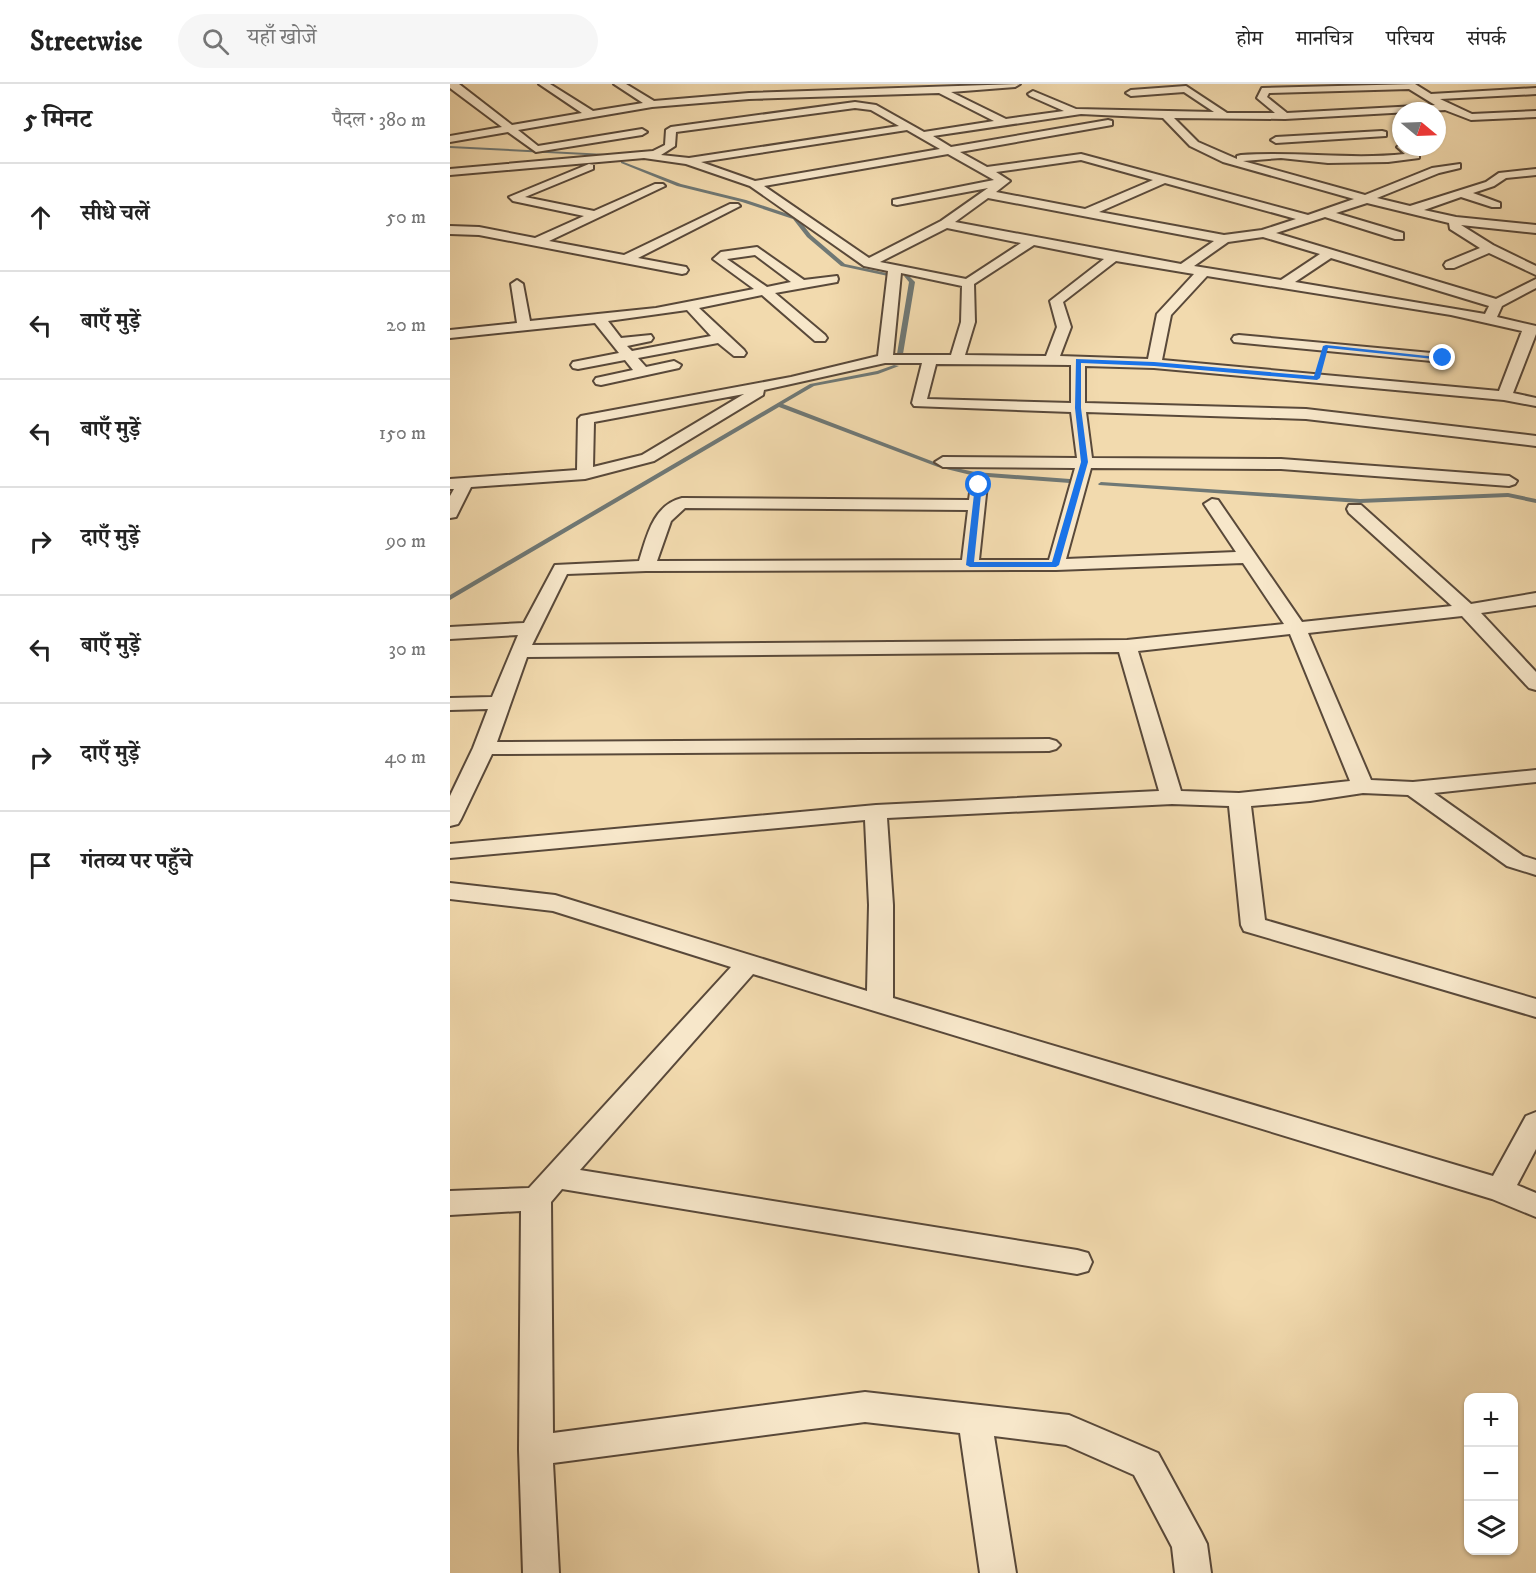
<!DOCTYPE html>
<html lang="hi">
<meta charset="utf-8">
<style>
:root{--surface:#fff;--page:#f6f6f6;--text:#222;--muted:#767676;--line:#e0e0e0}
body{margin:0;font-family:"IM FELL DW Pica","Noto Serif Devanagari",serif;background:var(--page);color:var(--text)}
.controls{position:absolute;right:18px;bottom:18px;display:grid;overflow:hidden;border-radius:12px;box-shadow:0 2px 4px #0004}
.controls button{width:54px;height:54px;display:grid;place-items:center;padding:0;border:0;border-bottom:2px solid var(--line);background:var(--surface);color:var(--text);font:30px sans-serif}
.compass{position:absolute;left:942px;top:18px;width:54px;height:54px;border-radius:50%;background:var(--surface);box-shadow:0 2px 4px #0004;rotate:109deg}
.stop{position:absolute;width:18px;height:18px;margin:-14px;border:4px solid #1a73e8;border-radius:50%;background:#fff}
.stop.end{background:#1a73e8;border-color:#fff;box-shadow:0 2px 6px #0008}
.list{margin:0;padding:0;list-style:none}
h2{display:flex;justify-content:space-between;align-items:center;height:78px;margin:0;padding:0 24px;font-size:26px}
h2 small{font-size:20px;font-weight:400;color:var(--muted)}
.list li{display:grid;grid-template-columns:39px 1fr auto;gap:18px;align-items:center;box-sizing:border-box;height:108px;padding:0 24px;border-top:2px solid var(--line)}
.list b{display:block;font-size:22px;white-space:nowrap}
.list em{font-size:20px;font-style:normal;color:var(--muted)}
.icon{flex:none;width:33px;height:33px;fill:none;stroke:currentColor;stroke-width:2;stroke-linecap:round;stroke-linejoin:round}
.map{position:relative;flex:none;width:1086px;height:1489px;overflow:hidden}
header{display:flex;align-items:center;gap:36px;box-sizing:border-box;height:84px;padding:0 30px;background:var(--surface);border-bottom:2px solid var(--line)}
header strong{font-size:28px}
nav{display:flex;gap:33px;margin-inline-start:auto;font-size:21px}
.search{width:420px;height:54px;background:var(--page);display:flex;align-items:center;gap:15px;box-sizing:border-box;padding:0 21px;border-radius:33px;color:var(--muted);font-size:22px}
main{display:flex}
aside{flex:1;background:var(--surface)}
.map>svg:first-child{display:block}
</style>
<header>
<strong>Streetwise</strong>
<div class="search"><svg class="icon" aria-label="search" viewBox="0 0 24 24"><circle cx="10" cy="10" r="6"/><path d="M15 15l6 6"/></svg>यहाँ खोजें</div>
<nav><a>होम</a><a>मानचित्र</a><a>परिचय</a><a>संपर्क</a></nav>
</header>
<main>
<aside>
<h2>5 मिनट<small>पैदल · 380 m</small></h2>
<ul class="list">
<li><svg class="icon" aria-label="ahead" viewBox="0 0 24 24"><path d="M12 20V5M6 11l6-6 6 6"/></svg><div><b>सीधे चलें</b></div><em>50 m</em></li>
<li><svg class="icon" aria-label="left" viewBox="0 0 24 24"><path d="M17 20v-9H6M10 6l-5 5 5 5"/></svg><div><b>बाएँ मुड़ें</b></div><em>20 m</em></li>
<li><svg class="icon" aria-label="left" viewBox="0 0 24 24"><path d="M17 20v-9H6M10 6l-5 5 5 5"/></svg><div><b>बाएँ मुड़ें</b></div><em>150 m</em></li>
<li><svg class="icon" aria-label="right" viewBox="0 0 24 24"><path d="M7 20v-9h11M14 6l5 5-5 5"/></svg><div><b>दाएँ मुड़ें</b></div><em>90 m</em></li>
<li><svg class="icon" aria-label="left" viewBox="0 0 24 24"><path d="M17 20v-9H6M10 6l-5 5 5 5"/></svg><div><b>बाएँ मुड़ें</b></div><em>30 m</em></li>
<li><svg class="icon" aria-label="right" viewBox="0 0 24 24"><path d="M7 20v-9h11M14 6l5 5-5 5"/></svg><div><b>दाएँ मुड़ें</b></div><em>40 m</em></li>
<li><svg class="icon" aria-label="arrive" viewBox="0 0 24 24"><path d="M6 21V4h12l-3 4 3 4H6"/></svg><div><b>गंतव्य पर पहुँचे</b></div></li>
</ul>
</aside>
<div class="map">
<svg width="1086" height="1489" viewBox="0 0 1086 1489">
<rect width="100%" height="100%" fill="#f2daae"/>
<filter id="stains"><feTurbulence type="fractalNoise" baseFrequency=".00333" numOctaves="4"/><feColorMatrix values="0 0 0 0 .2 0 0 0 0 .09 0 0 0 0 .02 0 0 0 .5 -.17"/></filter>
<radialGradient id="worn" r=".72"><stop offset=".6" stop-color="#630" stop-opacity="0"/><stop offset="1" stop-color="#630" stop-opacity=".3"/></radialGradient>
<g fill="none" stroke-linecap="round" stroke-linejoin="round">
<path fill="#6f7875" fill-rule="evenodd" d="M0 62 156 70 158 71 156 72 0 64Z
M171 77 231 100 296 116 347 133 361 151 395 180 441 190 438 192 391 182 357 153 343 135 292 118 227 102 171 79Z
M457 190 465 198 453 270 450 272 447 270 459 198 454 192Z
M444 281 449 282 428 290 364 302 333 320 492 381 525 388 620 395 623 397 620 399 525 392 488 383 329 323 0 516V511L360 300 427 287Z
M651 398 910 415 1058 409 1086 415V419L1058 413 910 419 649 401 648 400Z"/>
<g stroke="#59493a" stroke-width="4">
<path id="minor" d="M0 0H9L62 41 132 29 89 0H100L143 27 193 19 164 0H176L204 17 299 9 570 0 565 3 501 8 556 35 614 27 580 12 578 10 583 7 626 25 764 28 734 8 681 12 676 9 681 6 736 2 777 29H825L807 14 812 4 965 0 981 10 1086 4V10L990 15 1022 30 1086 27V33L1021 36 995 26 835 35 724 34 748 58 787 75V72L791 71C846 67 900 76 955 70L947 63 951 60V63H959L969 70V74L938 78 878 79 831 74 793 77 915 111 982 84 1010 80V84L989 89 927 114 960 122 1036 98 1049 89 1086 85V91L1056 94 1044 102 1023 109 1050 119V123H1042L1011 113 974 126 1006 133 1086 141V149L1011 141 1043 161 1086 182V191L1039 169 1004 184H996L994 181 996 178 1030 164 1000 145 999 139 917 119 886 129 953 149V155H945L875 133 826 149 1046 215 1086 195V204L1052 222 1047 233 1086 242V250L1063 309 1086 314V322L1054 316 704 284 635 282V319L856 325 1086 352V362L856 335 636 328 642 374 831 375 1059 392 1067 397 1065 400 1059 402 831 385 641 384 616 475 786 468 754 420 762 415 768 416 852 538 1002 522 899 429 897 425 899 421H911L1021 520 1086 509V521L1031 529 1086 588V606L1079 604 1012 532 858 549 921 696 963 698 1086 686V698L984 709 1073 772 1086 776V791L1057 782 958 711 913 709 860 717 801 722 815 836 1086 915V933L794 847 791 841 779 722 722 720 437 734 443 821V914L1043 1092 1076 1032 1086 1028V1065L1067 1101 1086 1109V1133L1042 1115 303 890 130 1086 627 1166 638 1169 642 1178 638 1187 627 1190 112 1105 101 1118 103 1349 415 1308 619 1331 708 1369 751 1448 757 1460 761 1489H725L722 1463 684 1391 616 1361 544 1352 566 1489H530L510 1349 415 1338 103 1379 109 1489H73L69 1366 71 1127 0 1131V1107L79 1104 281 883 103 827 0 815V799L105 811 417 907 419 821 415 736 0 774V760L426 721 709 707 669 568 77 573 47 658 599 655 606 657 610 661 606 665 599 667 42 670 11 735 8 740 0 742V712L23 664 38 625 0 626V614L42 613 68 551 0 555V543L74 539 105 481 189 477C197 452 203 421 232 414L519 416 521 401 529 396 537 401 529 476H599L625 384 493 383 485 378 493 373 627 374 621 328 464 322 462 319 472 279H435L314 306 313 311 204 377 135 395 21 403 6 433 0 434V412L4 405H0V395L127 386 128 335 131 332 341 293 428 272 438 187 414 182 300 102 236 80 194 74 0 91V85L203 67 215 61 216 46 221 43 405 18 426 21 474 48 544 37 489 9 299 15 202 23 68 46 88 62 192 45 197 48 192 51 86 68 58 48 0 58V52L52 43 0 4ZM959 5 985 21 837 29 817 13 819 9ZM405 24 421 26 449 42 239 74 211 71 225 62 226 48ZM631 30 713 34 740 62 773 78 904 115 858 131 631 70 537 83 510 68 662 41V37L658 36 501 63 483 52ZM457 46 490 65 305 97 251 78ZM498 70 544 96 443 116V120L447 121 538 104 491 137 419 174 314 102ZM631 76 703 96 635 125 546 108 560 97 546 88ZM715 99 846 135 812 146 774 151 649 128ZM538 114 764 157 731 180 505 138ZM497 144 571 159 516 195 430 178ZM813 153 870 170 831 196 744 182 778 158ZM584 161 654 175 600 217 607 243 596 272 515 271 525 238 524 200ZM881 174 1039 222 1035 230 845 198ZM666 177 744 190 707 230 698 275 610 272 621 243 613 218ZM451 189 512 202 511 238 501 271H443ZM757 192 1001 231 1072 247 1049 307 712 276 721 231ZM486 280 621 281V319L477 315ZM294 310 192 371 143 383 144 338ZM235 424 518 426 512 476 207 477 221 437ZM793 479 834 540 677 556 82 561 117 490 196 487 606 486ZM840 550 900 697 789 709 731 707 688 567Z
M932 47 936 48V52L826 59 821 56 826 53Z
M139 80 143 81V85L75 113 144 127 205 100H213L215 102 99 157 174 171 280 120H288L290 122 188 174 236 183 238 186 236 189 232 190 29 151 0 150V142L29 143 85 154 134 132 63 117 59 113Z
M307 163 354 196 387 192 388 195 387 198 325 209 375 251 377 254 375 257H365L312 211 249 224 294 266 296 269 294 272H284L268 259 188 274 196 283 224 277 231 281 229 284 151 301 146 300 144 297 146 294 183 286 175 276 128 285 123 284 121 281 123 278 169 269 145 239 0 254V246L67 239 61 200 67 196 73 200 80 237 206 224 304 205 263 175 271 168ZM305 171 341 198 317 203 277 175ZM237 226 261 252 182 267 177 262 201 257 203 254 201 251 171 254 158 237Z
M789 251 992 270 999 274 992 278 784 258 782 255 784 252Z"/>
</g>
<use href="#minor" fill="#f7e7ca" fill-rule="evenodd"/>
</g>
<path fill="#1a73e8" d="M876 261 996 274 993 276 878 264 870 294 867 296 704 282 631 279V324L638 378 609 481 606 483H520L516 481 525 401 529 399 532 401 524 478H602L631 378 625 324 626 275 704 278 864 292 873 262Z"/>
<rect width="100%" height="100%" filter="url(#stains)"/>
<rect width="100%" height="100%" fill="url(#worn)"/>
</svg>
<div class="controls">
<button>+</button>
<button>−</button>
<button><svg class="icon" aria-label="layers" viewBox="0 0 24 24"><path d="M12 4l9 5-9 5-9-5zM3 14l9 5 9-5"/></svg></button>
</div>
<svg class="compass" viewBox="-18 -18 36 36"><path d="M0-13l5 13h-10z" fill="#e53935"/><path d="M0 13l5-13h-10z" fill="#767676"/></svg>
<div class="stop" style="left:529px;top:401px"></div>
<div class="stop end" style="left:993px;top:274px"></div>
</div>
</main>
